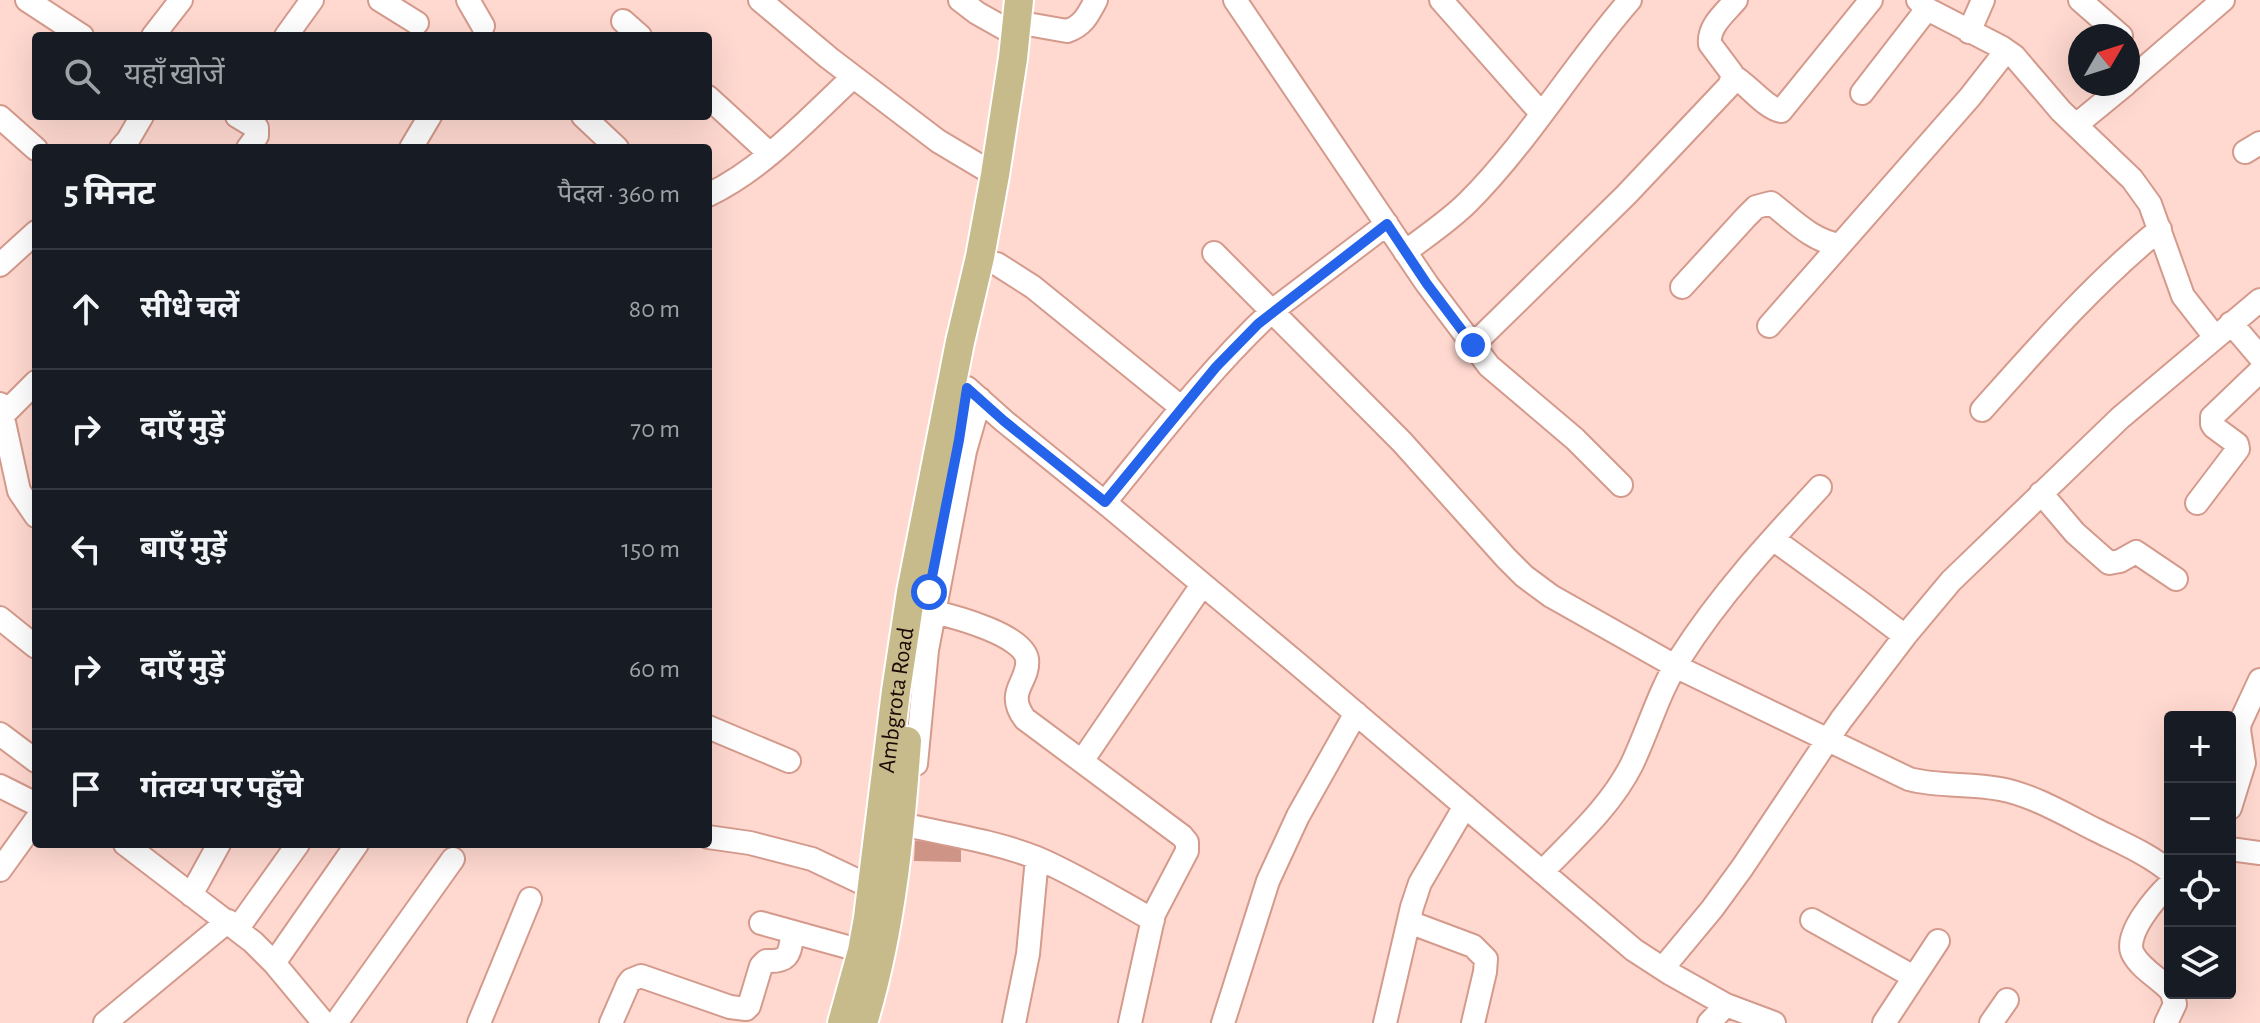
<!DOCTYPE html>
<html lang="hi">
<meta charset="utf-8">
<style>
:root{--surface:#171b24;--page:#242831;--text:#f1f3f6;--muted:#9ea1a6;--line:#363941}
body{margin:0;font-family:"Alegreya Sans","Noto Sans Devanagari",sans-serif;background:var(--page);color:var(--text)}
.controls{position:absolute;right:24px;bottom:24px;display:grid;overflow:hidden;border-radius:8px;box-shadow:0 8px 32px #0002}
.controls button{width:72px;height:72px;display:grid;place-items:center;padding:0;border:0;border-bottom:2px solid var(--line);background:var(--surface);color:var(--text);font:40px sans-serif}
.compass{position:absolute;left:2068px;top:24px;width:72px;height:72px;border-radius:50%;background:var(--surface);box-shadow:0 8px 32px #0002;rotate:51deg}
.stop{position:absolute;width:24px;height:24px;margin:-18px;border:6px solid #2563eb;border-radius:50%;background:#fff}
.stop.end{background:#2563eb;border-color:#fff;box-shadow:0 2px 8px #0008}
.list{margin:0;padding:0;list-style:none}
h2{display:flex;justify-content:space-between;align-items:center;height:104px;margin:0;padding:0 32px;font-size:34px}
h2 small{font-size:26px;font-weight:400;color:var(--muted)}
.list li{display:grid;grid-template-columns:52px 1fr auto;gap:24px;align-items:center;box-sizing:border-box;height:120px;padding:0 32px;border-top:2px solid var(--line)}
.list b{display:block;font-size:30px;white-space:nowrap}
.list em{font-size:26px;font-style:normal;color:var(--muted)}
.icon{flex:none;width:44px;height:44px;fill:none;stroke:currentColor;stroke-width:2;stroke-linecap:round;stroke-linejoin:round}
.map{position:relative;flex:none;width:2260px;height:1023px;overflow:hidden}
.search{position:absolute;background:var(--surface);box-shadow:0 8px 32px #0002;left:32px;top:32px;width:680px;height:88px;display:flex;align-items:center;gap:20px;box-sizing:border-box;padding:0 28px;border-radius:8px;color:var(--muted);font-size:30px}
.panel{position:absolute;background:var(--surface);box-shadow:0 8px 32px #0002;left:32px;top:144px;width:680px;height:704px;border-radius:8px}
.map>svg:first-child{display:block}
</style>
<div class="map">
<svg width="2260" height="1023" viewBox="0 0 2260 1023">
<rect width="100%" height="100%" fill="#ffd9d0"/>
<path fill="#ce9486" d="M915 841 961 842V862L914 861Z"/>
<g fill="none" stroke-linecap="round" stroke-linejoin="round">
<g stroke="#d49a8c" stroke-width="26">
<path id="minor" d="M27 0 82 36
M380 0 417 23
M468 0 483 26
M760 0 829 58 938 141 995 175
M960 0 977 13 1016 35
M1235 0 1427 284 1473 345 1489 366 1575 439 1621 485
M1441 0 1541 113
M1918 0 1927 9 2001 47 2014 56 2061 111 2132 179 2150 204 2183 296 2215 337
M2080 0 2121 36
M623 21 640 36
M1033 25 1067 31C1083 26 1088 15 1096 0
M1969 32 1983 0
M153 36 181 0
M286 36 312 0
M1733 76C1749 85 1765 108 1781 111L1871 0
M2128 82 2223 0
M1862 93 1927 9
M708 97 770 154
M237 116 257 128V136L248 148
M583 116 617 148
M0 117 36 149
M2076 125 2126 84
M121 148 128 140 142 116
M411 148 430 116
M2245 152 2260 143
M708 195C764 168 808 119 853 77
M1405 252C1426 236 1449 221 1468 202 1528 142 1574 64 1630 0
M1214 253 1402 442 1506 558 1524 576 1551 596 1675 666 1909 779C1939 787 1970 783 2000 789 2033 795 2066 815 2096 830 2120 842 2149 854 2170 872
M997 264 1033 287 1182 408
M0 265 36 232
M1682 287 1746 217 1756 207 1771 203C1793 220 1812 241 1840 245
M2231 323 2260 357
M1769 326 1970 97 2006 51
M1473 345 1626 195 1729 86 1733 76 1731 72 1710 44C1708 26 1725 13 1736 0
M967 388 1004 421 1109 506 1299 665 1634 950 1671 974 1726 1005 1774 1023
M0 404 19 491 36 516
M1982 410C2039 346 2094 283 2160 229
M0 415 2 416 36 382
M2041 493 2075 533 2109 563 2120 561 2136 552 2176 579
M1105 502C1158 437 1210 369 1272 311L1387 224
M2197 503 2238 449 2237 444 2214 427 2212 424V417L2260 371
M1773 539 1864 605 1905 636
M934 612C956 617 1023 635 1027 659 1030 682 1004 691 1025 719L1182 836 1187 842V851L1154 914 1130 1023
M0 618 36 647
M708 727 789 761
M0 734 36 761
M1082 761 1202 585
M916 764 927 650 965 451 980 399
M0 786 36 804
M2230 808 2244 763 2239 730 2240 723 2260 680
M910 826C952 835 997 842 1037 858 1077 875 1115 899 1153 920
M708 837 750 843 812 859 873 888
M125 844 253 942 274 963 324 1023
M2230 849 2260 853
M0 870 36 820
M1542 872C1574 839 1611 806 1632 764 1649 728 1659 691 1680 658 1720 595 1770 541 1820 487
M2170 884C2156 897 2123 935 2133 954 2141 969 2159 978 2170 990
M191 895 219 844
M1812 920 1914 977
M1409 922 1473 946 1486 959 1485 972 1473 1023
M761 923 862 951
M238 928 298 844
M274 963 357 844
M1663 968 1712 909 1742 868 1841 720 1905 636 1951 581 2120 418 2260 300
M105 1023 228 921
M336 1023 453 859
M479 1023 530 899
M611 1023 628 984 631 980 641 976 730 1007 746 1009 749 1006 761 966 766 961C791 962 789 953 793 932
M1014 1023 1028 954 1037 858
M1223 1023 1268 881 1298 816 1356 713
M1385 1023 1412 907 1420 883 1465 806
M1709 1023 1726 1005
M1884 1023 1938 941
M1991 1023 2007 1000
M2166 1023 2175 1004 2172 993"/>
</g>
<g stroke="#fff" stroke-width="32">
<g id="major">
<path id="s1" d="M842 1023 862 951 868 918 896 691 911 592 960 342 980 257 995 175 1013 58 1019 0"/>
<path d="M863 1023C891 931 900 836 907 741"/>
</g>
</g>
<use href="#minor" stroke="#fff" stroke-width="22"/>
<use href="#major" stroke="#c7bb8c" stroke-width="28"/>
</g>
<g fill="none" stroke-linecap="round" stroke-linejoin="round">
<path stroke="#2563eb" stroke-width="10" d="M929 592 959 440 967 388 1004 421 1105 502 1216 367 1258 324 1387 224 1427 284 1473 345"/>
</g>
<g text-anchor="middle" stroke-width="7" stroke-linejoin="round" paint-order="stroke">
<g font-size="24" fill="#1c0805" stroke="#faedea">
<text dy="8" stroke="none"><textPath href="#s1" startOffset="328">Ambgrota Road</textPath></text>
</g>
</g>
</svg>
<div class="controls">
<button>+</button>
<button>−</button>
<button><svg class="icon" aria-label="locate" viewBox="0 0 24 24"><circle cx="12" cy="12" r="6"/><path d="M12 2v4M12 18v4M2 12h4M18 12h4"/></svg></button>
<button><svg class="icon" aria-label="layers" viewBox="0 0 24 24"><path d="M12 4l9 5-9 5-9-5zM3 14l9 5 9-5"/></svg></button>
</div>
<svg class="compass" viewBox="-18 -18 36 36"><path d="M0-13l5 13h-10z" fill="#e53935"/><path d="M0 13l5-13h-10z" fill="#9ea1a6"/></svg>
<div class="stop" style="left:929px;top:592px"></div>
<div class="stop end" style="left:1473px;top:345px"></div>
<div class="search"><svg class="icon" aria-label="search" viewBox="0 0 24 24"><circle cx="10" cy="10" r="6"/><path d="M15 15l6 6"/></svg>यहाँ खोजें</div>
<section class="panel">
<h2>5 मिनट<small>पैदल · 360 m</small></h2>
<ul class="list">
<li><svg class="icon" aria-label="ahead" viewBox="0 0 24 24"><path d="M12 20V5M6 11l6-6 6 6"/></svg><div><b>सीधे चलें</b></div><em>80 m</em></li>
<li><svg class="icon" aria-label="right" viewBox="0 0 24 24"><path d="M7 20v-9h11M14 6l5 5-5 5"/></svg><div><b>दाएँ मुड़ें</b></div><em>70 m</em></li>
<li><svg class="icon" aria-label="left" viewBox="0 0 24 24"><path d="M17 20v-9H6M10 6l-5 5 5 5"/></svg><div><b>बाएँ मुड़ें</b></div><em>150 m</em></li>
<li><svg class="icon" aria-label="right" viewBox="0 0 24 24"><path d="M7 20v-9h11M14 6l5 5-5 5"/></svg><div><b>दाएँ मुड़ें</b></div><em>60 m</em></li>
<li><svg class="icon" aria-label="arrive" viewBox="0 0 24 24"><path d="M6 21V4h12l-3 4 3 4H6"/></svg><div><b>गंतव्य पर पहुँचे</b></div></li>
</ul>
</section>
</div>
